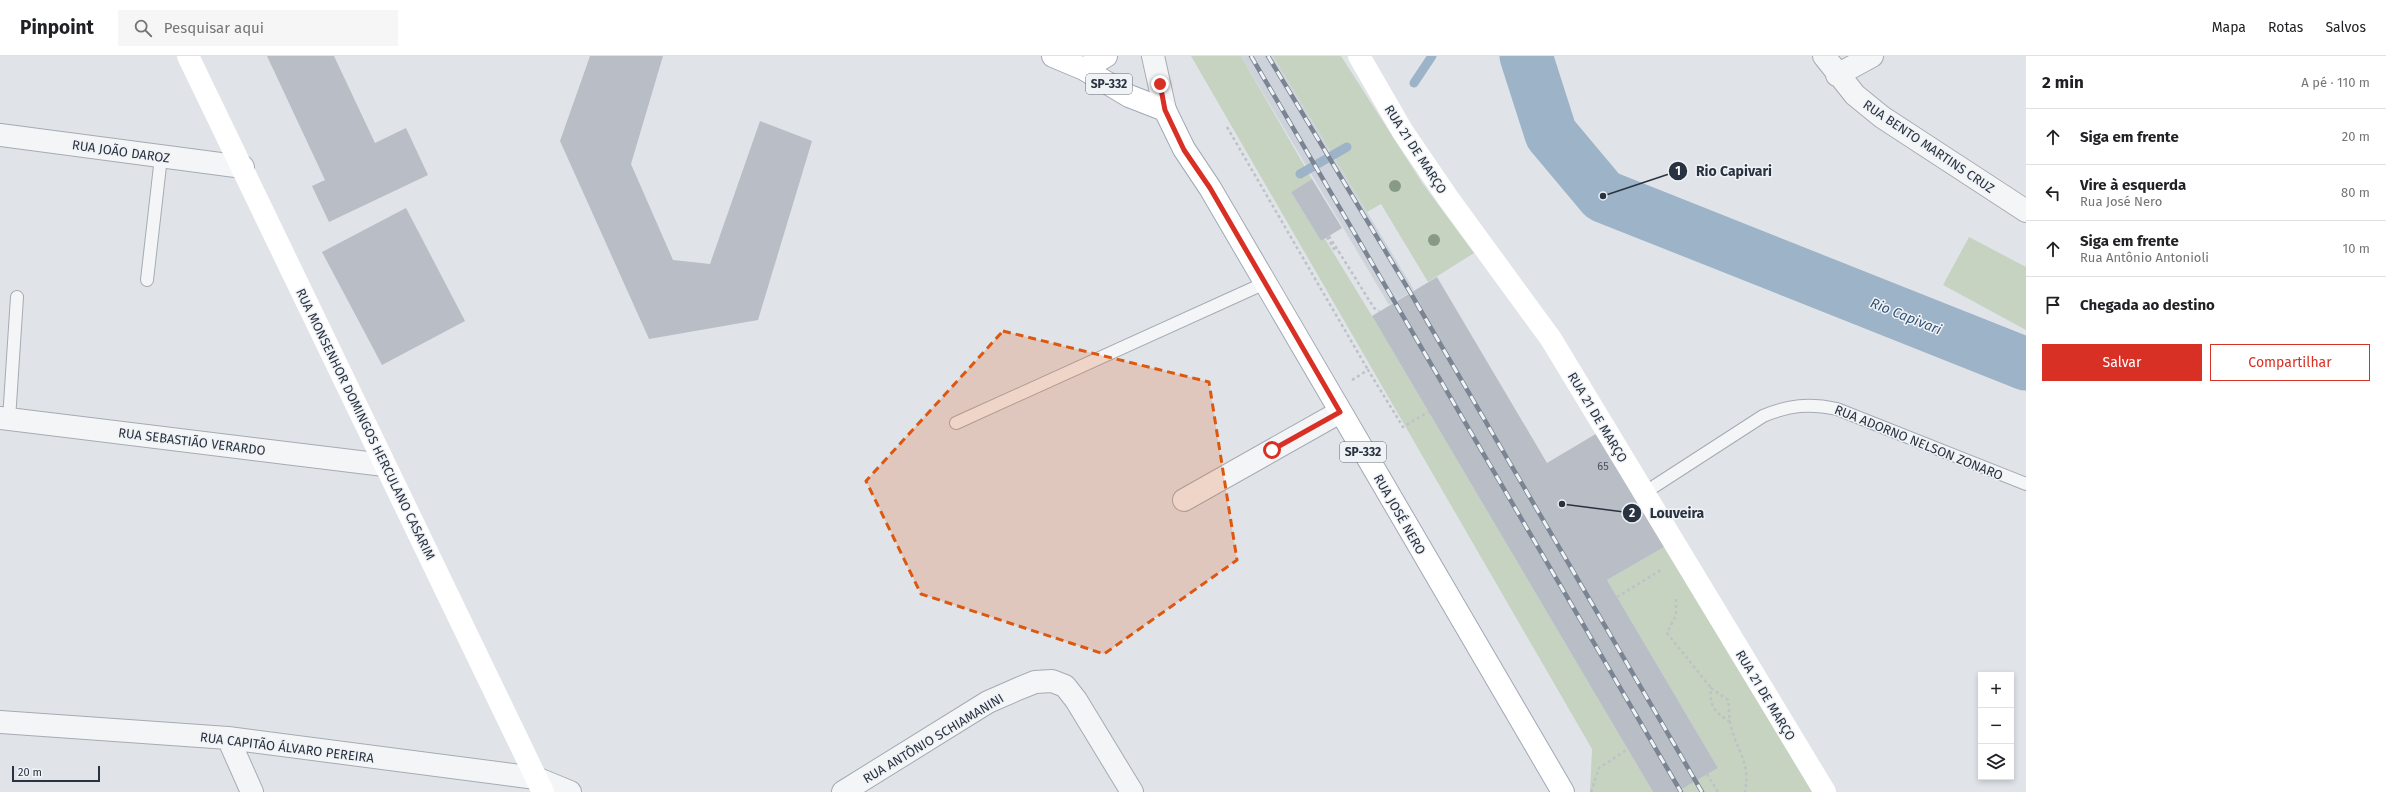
<!DOCTYPE html>
<html lang="pt">
<meta charset="utf-8">
<style>
:root{--surface:#fff;--page:#f6f6f6;--text:#202124;--muted:#757577;--line:#e0e0e0;--accent:#d93025}
body{margin:0;font-family:"Fira Sans",sans-serif;background:var(--page);color:var(--text)}
.controls{position:absolute;right:12px;bottom:12px;display:grid;overflow:hidden;border-radius:0px;box-shadow:0 2px 6px #0003}
.controls button{width:36px;height:36px;display:grid;place-items:center;padding:0;border:0;border-bottom:1px solid var(--line);background:var(--surface);color:var(--text);font:20px sans-serif}
.scale{position:absolute;left:12px;bottom:10px;width:88px;box-sizing:border-box;padding-left:4px;border:2px solid #293240;border-top:0;font-size:11px;line-height:14px;white-space:nowrap;color:#293240;-webkit-text-stroke:3px #f0f3f6;paint-order:stroke}
.stop{position:absolute;width:12px;height:12px;margin:-9px;border:3px solid #d93025;border-radius:50%;background:#fff}
.stop.end{background:#d93025;border-color:#fff;box-shadow:0 1px 4px #0008}
.list{margin:0;padding:0;list-style:none}
h2{display:flex;justify-content:space-between;align-items:center;height:52px;margin:0;padding:0 16px;font-size:17px}
h2 small{font-size:13px;font-weight:400;color:var(--muted)}
.list li{display:grid;grid-template-columns:26px 1fr auto;gap:12px;align-items:center;box-sizing:border-box;height:56px;padding:0 16px;border-top:1px solid var(--line)}
.list b{display:block;font-size:15px;white-space:nowrap}
.list p{margin:0;font-size:13px;white-space:nowrap;color:var(--muted)}
.list em{font-size:13px;font-style:normal;color:var(--muted)}
.actions{display:flex;gap:8px;padding:12px 16px}
.actions a{flex:1;padding:9px 0;border:1px solid var(--accent);border-radius:0px;text-align:center;font-size:14px;color:var(--accent)}
.actions .main{background:var(--accent);color:#fff}
.icon{flex:none;width:22px;height:22px;fill:none;stroke:currentColor;stroke-width:2;stroke-linecap:round;stroke-linejoin:round}
.map{position:relative;flex:none;width:2026px;height:736px;overflow:hidden}
header{display:flex;align-items:center;gap:24px;box-sizing:border-box;height:56px;padding:0 20px;background:var(--surface);border-bottom:1px solid var(--line)}
header strong{font-size:19px}
nav{display:flex;gap:22px;margin-inline-start:auto;font-size:14px}
.search{width:280px;height:36px;background:var(--page);display:flex;align-items:center;gap:10px;box-sizing:border-box;padding:0 14px;border-radius:0px;color:var(--muted);font-size:15px}
main{display:flex}
aside{flex:1;background:var(--surface)}
.map>svg:first-child{display:block}
</style>
<header>
<strong>Pinpoint</strong>
<div class="search"><svg class="icon" aria-label="search" viewBox="0 0 24 24"><circle cx="10" cy="10" r="6"/><path d="M15 15l6 6"/></svg>Pesquisar aqui</div>
<nav><a>Mapa</a><a>Rotas</a><a>Salvos</a></nav>
</header>
<main>
<div class="map">
<svg width="2026" height="736" viewBox="0 0 2026 736">
<rect width="100%" height="100%" fill="#e0e4e9"/>
<path fill="#ced3db" d="M1241 0H1273L1414 234 1389 249Z"/>
<path fill="#c6d3c1" d="M1191 0H1241L1312 123 1291 136 1321 185 1325 183 1372 260 1653 736H1590L1592 693Z
M1273 0H1341L1423 128 1474 197 1428 226 1381 148 1367 156Z
M1969 181 2026 211V274L1943 229Z
M1666 490 1809 730 1812 736H1677L1718 712 1607 524Z"/>
<g fill="none" stroke-linecap="round" stroke-linejoin="round">
<path stroke="#9cb3c8" stroke-width="9" d="M1414 27 1432 0
M1300 118 1347 91"/>
<path stroke="#9cb3c8" stroke-width="53" d="M1526 0 1551 78 1603 140 2026 308"/>
</g>
<path fill="#b8bdc6" d="M267 0H334L375 87 406 72 428 119 329 166 312 130 325 124Z
M590 0H663L631 108 673 204 710 208 760 65 812 85 758 264 649 283 560 85Z
M1312 123 1342 172 1321 185 1291 136Z
M406 152 465 265 382 309 322 196Z
M1437 221 1547 407 1599 376 1666 490 1607 524 1718 712 1677 736H1653L1372 260Z"/>
<g fill="none" stroke-linecap="round" stroke-linejoin="round">
<g stroke="#a5abb3" stroke-width="14">
<path id="lane" d="M147 224 161 101
M9 363 17 241
M956 367 1265 227
M1644 437 1763 360C1789 349 1809 347 1837 353L2026 428"/>
</g>
<g stroke="#a5abb3" stroke-width="24">
<path id="street" d="M1153 0 1165 54
M1824 0 1855 39 1882 61 2026 155
M1837 19 1872 0
M0 79 243 111
M0 362 384 409
M1184 444 1340 356
M0 666 228 682 536 722 570 736
M228 682 252 736
M843 736 988 646 1020 632 1035 626 1052 625 1065 630 1076 644 1132 736"/>
</g>
<g stroke="#a0a9b5" stroke-width="24">
<path id="primary" d="M1053 0 1084 13 1129 40 1165 54 1184 93 1210 132 1563 736
M1084 13 1106 0"/>
</g>
<path stroke="#bec2c7" stroke-width="2.5" stroke-dasharray="3 3" stroke-linecap="butt" d="M1227 71 1368 314
M1329 180 1374 252 1379 255
M1327 181 1334 193 1338 195
M1352 324 1368 314 1403 371 1428 356
M1617 541 1661 514
M1676 543V559L1667 577 1711 632
M1730 666C1715 656 1709 651 1711 632L1728 644C1729 651 1729 659 1730 666 1735 693 1751 704 1745 736
M1707 718 1718 736
M1591 736 1599 712 1628 693"/>
<use href="#lane" stroke="#f3f5f7" stroke-width="12"/>
<use href="#street" stroke="#f3f5f7" stroke-width="22"/>
<path stroke="#fff" stroke-width="22" d="M188 0 543 736
M1359 0 1403 76 1448 142 1551 283 1825 736"/>
<use href="#primary" stroke="#fff" stroke-width="22"/>
<g stroke="#7a8492" stroke-width="4.5">
<path id="rail" d="M1251 0 1681 736
M1268 0 1410 236 1702 736"/>
</g>
<use href="#rail" stroke="#f0f3f6" stroke-width="3" stroke-dasharray="9" stroke-linecap="butt"/>
</g>
<g fill="#879987">
<circle cx="1395" cy="130" r="6"/>
<circle cx="1434" cy="184" r="6"/>
</g>
<g fill="none" stroke-linecap="round" stroke-linejoin="round">
<path stroke="#d93025" stroke-width="5" d="M1160 28 1165 54 1184 94 1210 132 1340 356 1272 394"/>
</g>
<path fill="#de570f" fill-opacity="0.2" stroke="#de570f" stroke-width="3" stroke-dasharray="8 5" stroke-linejoin="round" d="M1003 275 1209 326 1237 504 1104 598 921 538 866 425Z"/>
<g text-anchor="middle" stroke-width="3" stroke-linejoin="round" paint-order="stroke">
<g font-size="11" fill="#4d5562">
<text x="1603" y="414">65</text>
</g>
<g fill="#f0f3f6" stroke="#656c77" stroke-width="1">
<rect x="1086" y="18" width="46" height="20" rx="3"/>
<rect x="1340" y="386" width="46" height="20" rx="3"/>
</g>
<g font-size="12" font-weight="bold" fill="#293240">
<text x="1109" y="32">SP-332</text>
<text x="1363" y="400">SP-332</text>
</g>
<g font-size="13" fill="#293240" stroke="#f0f3f6">
<text transform="translate(1929 90) rotate(34)" y="5">RUA BENTO MARTINS CRUZ</text>
<text transform="translate(1416 93) rotate(57)" y="5">RUA 21 DE MARÇO</text>
<text transform="translate(121 95) rotate(8)" y="5">RUA JOÃO DAROZ</text>
<text transform="translate(1598 361) rotate(59)" y="5">RUA 21 DE MARÇO</text>
<text transform="translate(366 368) rotate(64)" y="5">RUA MONSENHOR DOMINGOS HERCULANO CASARIM</text>
<text transform="translate(192 385) rotate(7)" y="5">RUA SEBASTIÃO VERARDO</text>
<text transform="translate(1919 386) rotate(22)" y="5">RUA ADORNO NELSON ZONARO</text>
<text transform="translate(1400 458) rotate(60)" y="5">RUA JOSÉ NERO</text>
<text transform="translate(1766 639) rotate(59)" y="5">RUA 21 DE MARÇO</text>
<text transform="translate(933 682) rotate(-31)" y="5">RUA ANTÔNIO SCHIAMANINI</text>
<text transform="translate(287 691) rotate(7)" y="5">RUA CAPITÃO ÁLVARO PEREIRA</text>
</g>
<g font-size="14" font-style="italic" fill="#345274" stroke="#f0f3f6">
<text transform="translate(1906 260) rotate(22)" y="5">Rio Capivari</text>
</g>
</g>
<path fill="none" stroke="#293240" stroke-width="1.5" d="M1603 140L1678 115M1562 448L1632 457"/>
<g fill="#293240" stroke="#f0f3f6" stroke-width="1.5">
<circle cx="1603" cy="140" r="4"/>
<circle cx="1562" cy="448" r="4"/>
<circle cx="1678" cy="115" r="10"/>
<circle cx="1632" cy="457" r="10"/>
</g>
<g font-size="12" text-anchor="middle" font-weight="bold" fill="#fff">
<text x="1678" y="119">1</text>
<text x="1632" y="461">2</text>
</g>
<g font-size="14" text-anchor="middle" font-weight="bold" fill="#293240" stroke="#f0f3f6" stroke-width="3" stroke-linejoin="round" paint-order="stroke">
<text x="1734" y="120">Rio Capivari</text>
<text x="1677" y="462">Louveira</text>
</g>
</svg>
<div class="controls">
<button>+</button>
<button>−</button>
<button><svg class="icon" aria-label="layers" viewBox="0 0 24 24"><path d="M12 4l9 5-9 5-9-5zM3 14l9 5 9-5"/></svg></button>
</div>
<div class="scale">20 m</div>
<div class="stop" style="left:1272px;top:394px"></div>
<div class="stop end" style="left:1160px;top:28px"></div>
</div>
<aside>
<h2>2 min<small>A pé · 110 m</small></h2>
<ul class="list">
<li><svg class="icon" aria-label="ahead" viewBox="0 0 24 24"><path d="M12 20V5M6 11l6-6 6 6"/></svg><div><b>Siga em frente</b></div><em>20 m</em></li>
<li><svg class="icon" aria-label="left" viewBox="0 0 24 24"><path d="M17 20v-9H6M10 6l-5 5 5 5"/></svg><div><b>Vire à esquerda</b><p>Rua José Nero</p></div><em>80 m</em></li>
<li><svg class="icon" aria-label="ahead" viewBox="0 0 24 24"><path d="M12 20V5M6 11l6-6 6 6"/></svg><div><b>Siga em frente</b><p>Rua Antônio Antonioli</p></div><em>10 m</em></li>
<li><svg class="icon" aria-label="arrive" viewBox="0 0 24 24"><path d="M6 21V4h12l-3 4 3 4H6"/></svg><div><b>Chegada ao destino</b></div></li>
</ul>
<div class="actions"><a class="main">Salvar</a><a>Compartilhar</a></div>
</aside>
</main>
